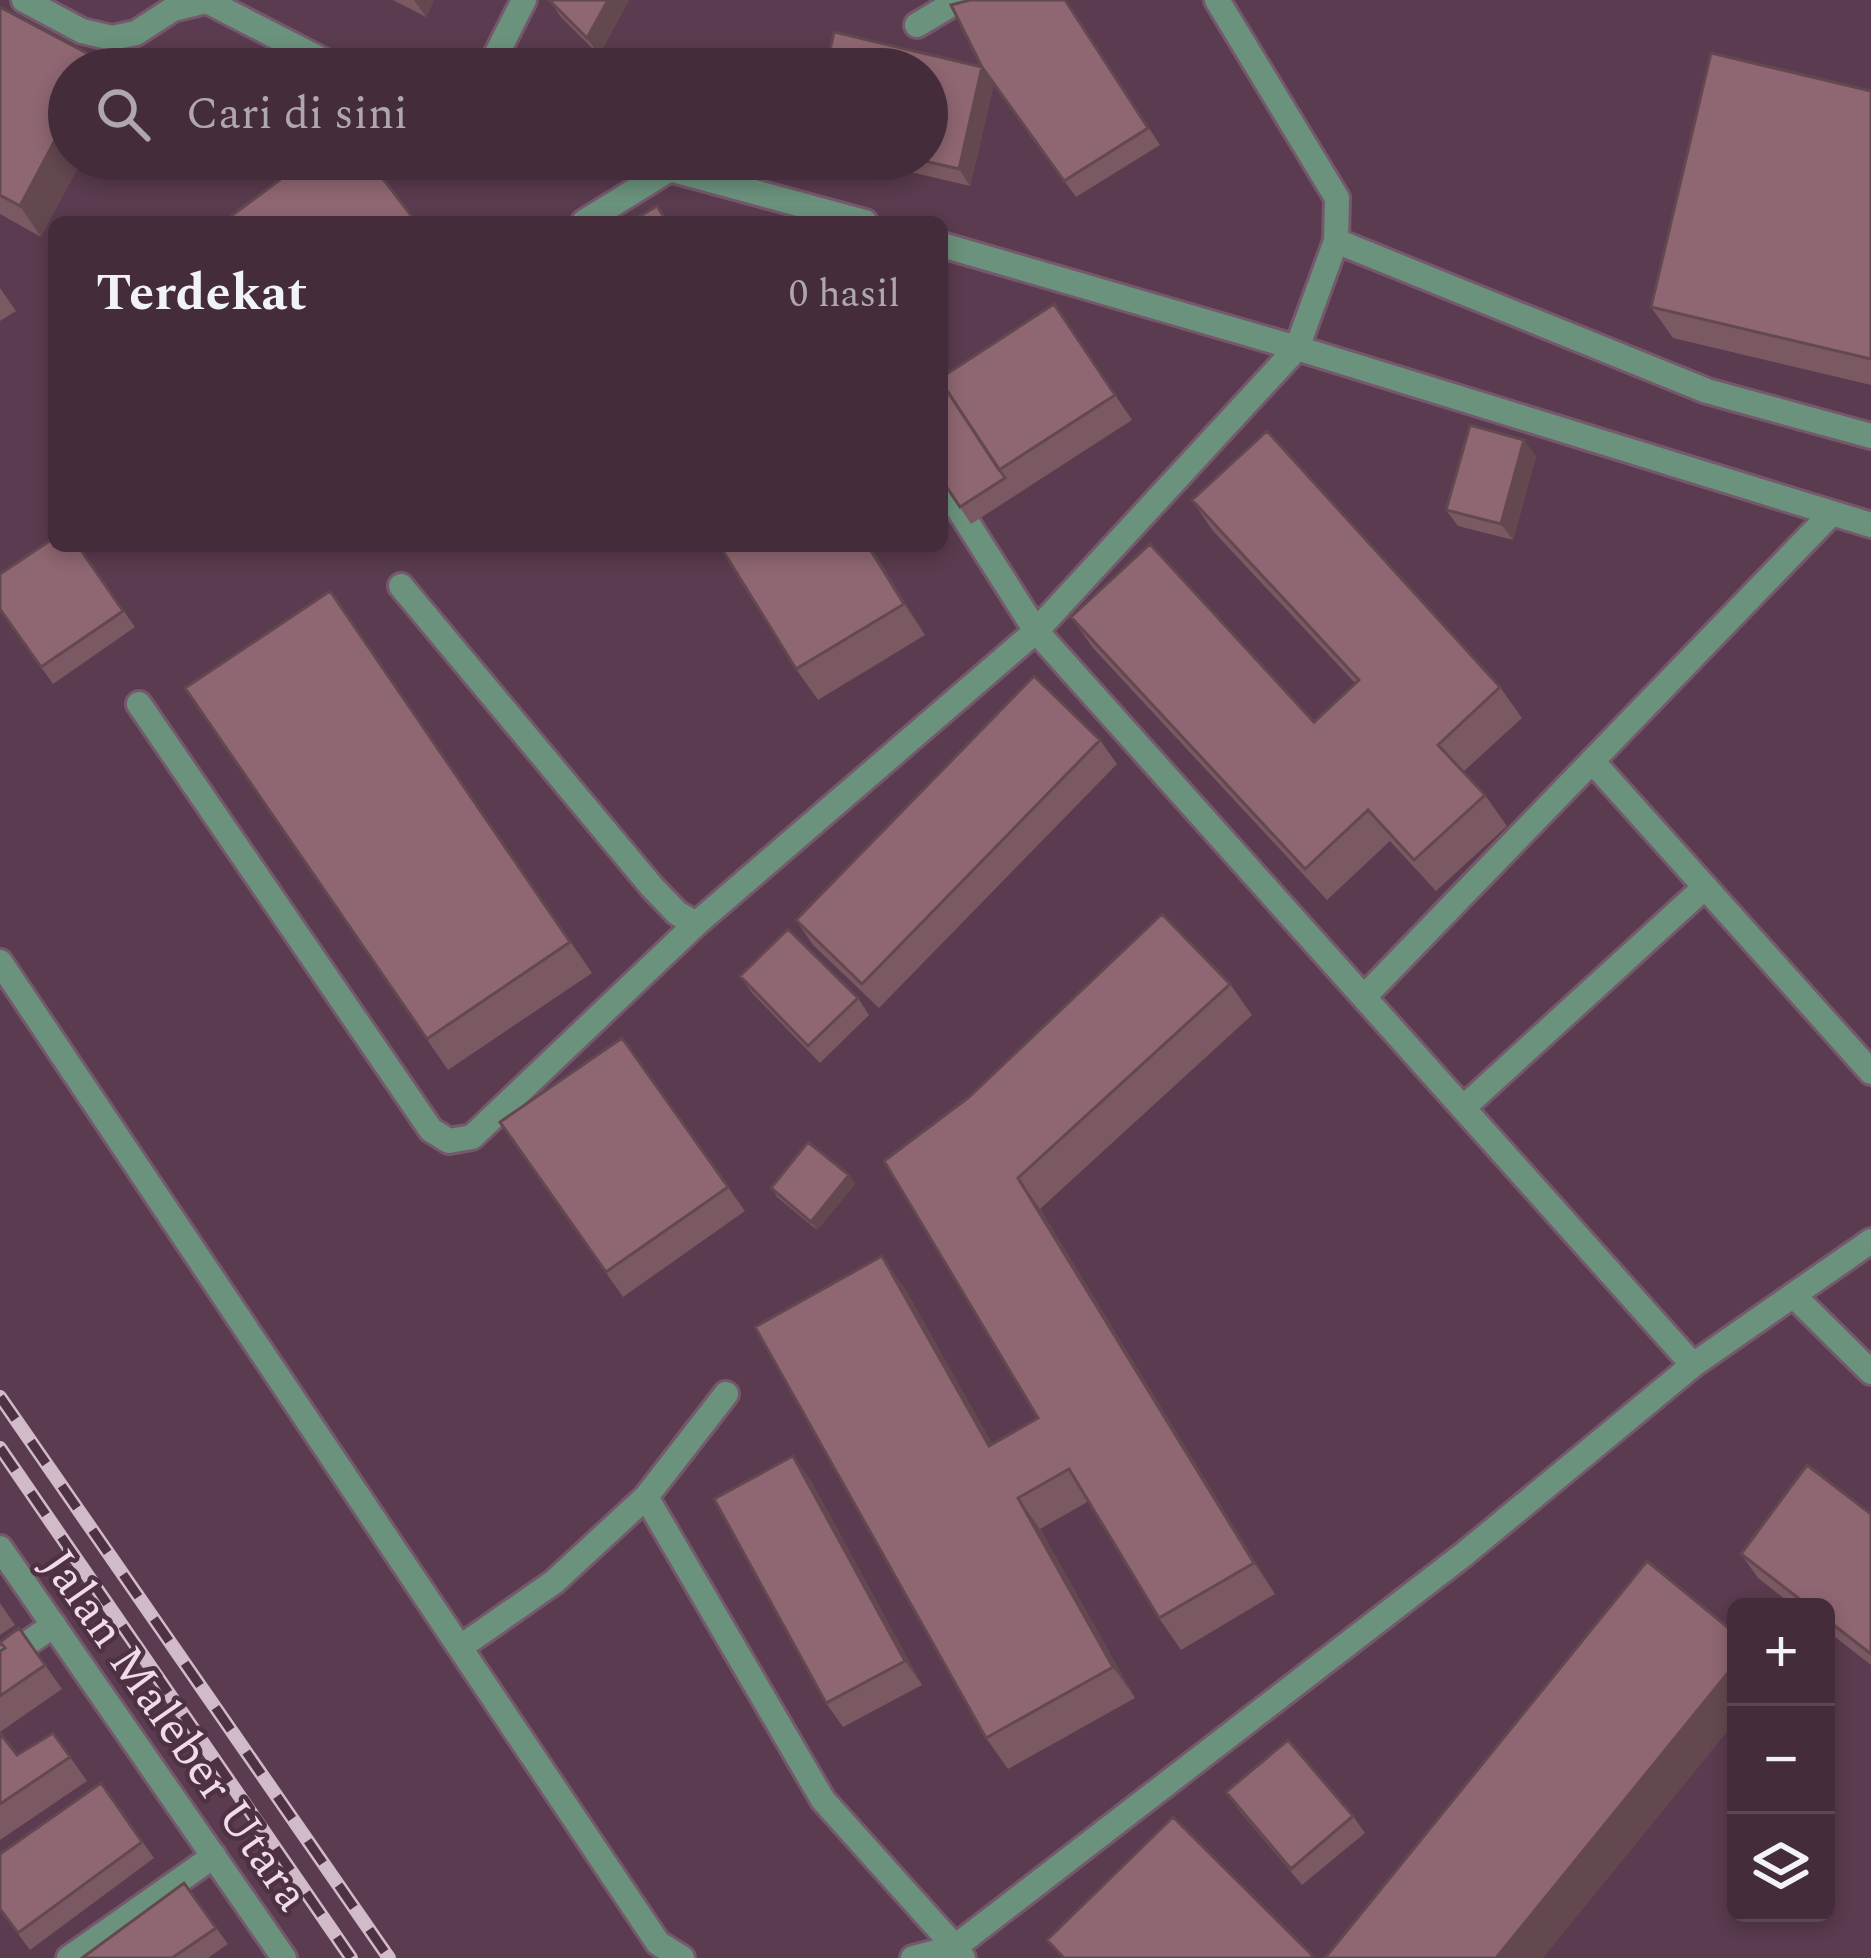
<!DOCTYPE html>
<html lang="id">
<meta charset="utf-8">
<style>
:root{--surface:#442c3b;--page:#4e3846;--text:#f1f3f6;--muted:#afa7af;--line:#5c4855}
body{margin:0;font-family:Spectral,serif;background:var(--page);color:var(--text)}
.controls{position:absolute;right:36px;bottom:36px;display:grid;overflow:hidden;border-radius:18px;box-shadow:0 6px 18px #0003}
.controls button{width:108px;height:108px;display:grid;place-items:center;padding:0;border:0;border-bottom:3px solid var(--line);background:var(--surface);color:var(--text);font:60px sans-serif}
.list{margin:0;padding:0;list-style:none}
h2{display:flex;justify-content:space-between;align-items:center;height:156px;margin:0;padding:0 48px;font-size:51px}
h2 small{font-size:39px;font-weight:400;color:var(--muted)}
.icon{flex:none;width:66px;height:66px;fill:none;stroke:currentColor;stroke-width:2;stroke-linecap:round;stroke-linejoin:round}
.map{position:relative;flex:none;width:1871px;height:1958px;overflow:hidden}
.search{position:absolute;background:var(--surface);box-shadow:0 6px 18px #0003;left:48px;top:48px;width:900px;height:132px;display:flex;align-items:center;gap:30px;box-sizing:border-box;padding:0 42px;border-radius:66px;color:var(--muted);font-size:45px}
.panel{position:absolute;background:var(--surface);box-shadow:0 6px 18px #0003;left:48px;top:216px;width:900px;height:336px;border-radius:18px}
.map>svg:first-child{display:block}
</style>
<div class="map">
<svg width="1871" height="1958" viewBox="0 0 1871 1958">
<rect width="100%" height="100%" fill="#5a3b4f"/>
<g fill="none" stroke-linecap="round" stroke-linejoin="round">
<g stroke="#75586b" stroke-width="30">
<path id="service" d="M24 0 82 31 112 38 136 33 173 9 210 0
M209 2 339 69
M917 25 959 0
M489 69 524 0
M632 159 865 222
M584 222 670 169
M1336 241 1707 391 1871 436
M942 245 1297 348 1871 525
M942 483 1036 631 1693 1365
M401 586 652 887 677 913 696 924 1036 631 1297 348 1336 241 1337 198 1217 0
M139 704 431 1130 449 1141 472 1137 696 924
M1592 761 1871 1072
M0 962 658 1943 682 1958
M1364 997 1831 514
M1463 1108 1705 887
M1793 1295 1871 1372
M646 1497 823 1800 955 1947 913 1958
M462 1646 554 1582 646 1497 726 1394
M69 1958 214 1856
M963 1958 955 1947 1463 1555 1693 1365 1871 1241"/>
</g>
<g stroke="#75586b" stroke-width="30">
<path id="minor" d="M0 1662 54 1625"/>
</g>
<g stroke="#75586b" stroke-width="30">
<path id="tertiary" d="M0 1548 284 1958"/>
</g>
<use href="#service" stroke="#6b927d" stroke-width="24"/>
<use href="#minor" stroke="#6b927d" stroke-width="24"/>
<use href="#tertiary" stroke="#6b927d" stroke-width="24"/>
<g stroke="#d1bbc9" stroke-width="14">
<path id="rail" d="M0 1397 389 1958
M0 1448 351 1958"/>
</g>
<use href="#rail" stroke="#4f3144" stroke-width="9" stroke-dasharray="27" stroke-linecap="butt"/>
</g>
<path fill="#7b5962" d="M393 0H434L426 17Z
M549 0H629L599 55 561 17Z
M1066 0 1160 145 1076 197 994 84 970 186 856 159H927L982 67Z
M0 7 41 237 0 214Z
M1871 91V385L1673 338 1651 307Z
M0 288 16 311 0 321Z
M1054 304 1132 420 971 524 942 480Z
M1536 456 1513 540 1458 526 1446 510Z
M1192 500 1500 687 1522 718 1463 772 1485 795 1507 826 1436 891 1390 841 1327 900 1093 648 1071 617 1314 722 1355 683 1213 531Z
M78 546 135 627 53 684 0 609Z
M870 546 925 635 818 700 796 669Z
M330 591 592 973 448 1070 185 688Z
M1100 740 1117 764 879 1008 813 945 796 920Z
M740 976 858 998 869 1015 820 1063 752 993Z
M1230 984 1252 1015 1040 1209 1275 1594 1181 1650 1159 1618 1089 1501 1040 1529 1135 1698 1008 1769 986 1738 904 1287 992 1444 1038 1418 884 1161Z
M622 1038 745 1211 623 1297 500 1122Z
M849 1175 855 1184 817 1230 777 1197 771 1188Z
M793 1456 811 1481 922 1685 843 1727 826 1703Z
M1871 1514V1665L1826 1630V1607H1795L1758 1578 1741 1554Z
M0 1603 15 1625 0 1635Z
M19 1628 62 1689 0 1732V1651L4 1648Z
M0 1733 17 1755 53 1733 87 1781 0 1840Z
M101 1783 154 1858 30 1950 0 1910Z
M1226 1792 1353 1816 1365 1833 1302 1885 1238 1809Z
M184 1883 228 1944 208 1958H82Z"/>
<path fill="#644850" d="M414 0H434L426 17Z
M608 0H629L599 55 587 38Z
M98 59 105 69H93Z
M982 67 994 84 970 186 959 169Z
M69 114V159H83L41 237 20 206Z
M1524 440 1536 456 1513 540 1501 524Z
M868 546H870L925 635 904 604Z
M849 1175 855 1184 817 1230 811 1222Z
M1018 1178 1040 1209 1275 1594 1254 1563Z
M882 1256 904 1287 1011 1477 989 1446Z
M793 1456 811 1481 922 1685 905 1661Z
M1018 1498 1040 1529 1135 1698 1113 1667Z
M1736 1663V1721L1543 1958H1496Z"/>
<path fill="#8f6772" stroke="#644850" stroke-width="3" d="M549 0H608L587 38Z
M970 0H1065L1148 128 1064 181 982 67 959 169 916 159H927V69H826L834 32 982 67 951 5Z
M0 7 98 59 93 69H69V114L20 206 0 195Z
M1711 53 1871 91V359L1651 307Z
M308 159H368L416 222H223Z
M657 206 667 222H630Z
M1054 304 1115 395 999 470 942 383V377Z
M944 386 1005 478 960 507 942 480V388Z
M1470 425 1524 440 1501 524 1446 510Z
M1267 431 1500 687 1438 745 1485 795 1414 860 1368 810 1305 869 1071 617 1150 544 1314 722 1359 680 1192 500Z
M54 538V546H78L123 611 41 667 0 609V574Z
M720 546H868L904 604 796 669Z
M330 591 570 942 427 1039 185 688Z
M1034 676 1100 740 862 984 796 920Z
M1162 914 1230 984 1018 1178 1254 1563 1159 1618 1069 1469 1018 1498 1113 1667 986 1738 755 1327 882 1256 989 1446 1038 1418 884 1161 969 1097Z
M788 929 858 998 808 1046 740 976Z
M622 1038 728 1187 606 1272 500 1122Z
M808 1142 849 1175 811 1222 771 1188Z
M793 1456 905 1661 826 1703 714 1499Z
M1807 1465 1871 1514V1654L1826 1619V1607H1810L1741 1554Z
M1647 1561 1736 1634V1663L1496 1958H1325Z
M19 1628 45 1665 0 1696V1651L5 1648 0 1642Z
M0 1733 17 1755 53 1733 70 1757 0 1804Z
M1288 1740 1353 1816 1291 1869 1226 1792Z
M101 1783 142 1842 18 1933 0 1909V1854Z
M1173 1817 1312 1955 1310 1958H1064L1047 1940Z
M184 1883 216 1928 172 1958H82Z"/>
<g text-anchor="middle" stroke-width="9" stroke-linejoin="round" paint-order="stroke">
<g font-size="48" fill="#f0dce8" stroke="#4f3144">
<text transform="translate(177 1729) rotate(55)" y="17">Jalan Maleber Utara</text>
</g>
</g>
</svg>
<div class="controls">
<button>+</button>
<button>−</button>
<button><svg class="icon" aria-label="layers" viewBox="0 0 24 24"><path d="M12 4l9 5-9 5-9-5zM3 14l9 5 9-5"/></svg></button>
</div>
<div class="search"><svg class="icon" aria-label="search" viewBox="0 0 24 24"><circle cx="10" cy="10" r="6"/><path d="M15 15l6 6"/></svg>Cari di sini</div>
<section class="panel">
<h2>Terdekat<small>0 hasil</small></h2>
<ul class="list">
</ul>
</section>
</div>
